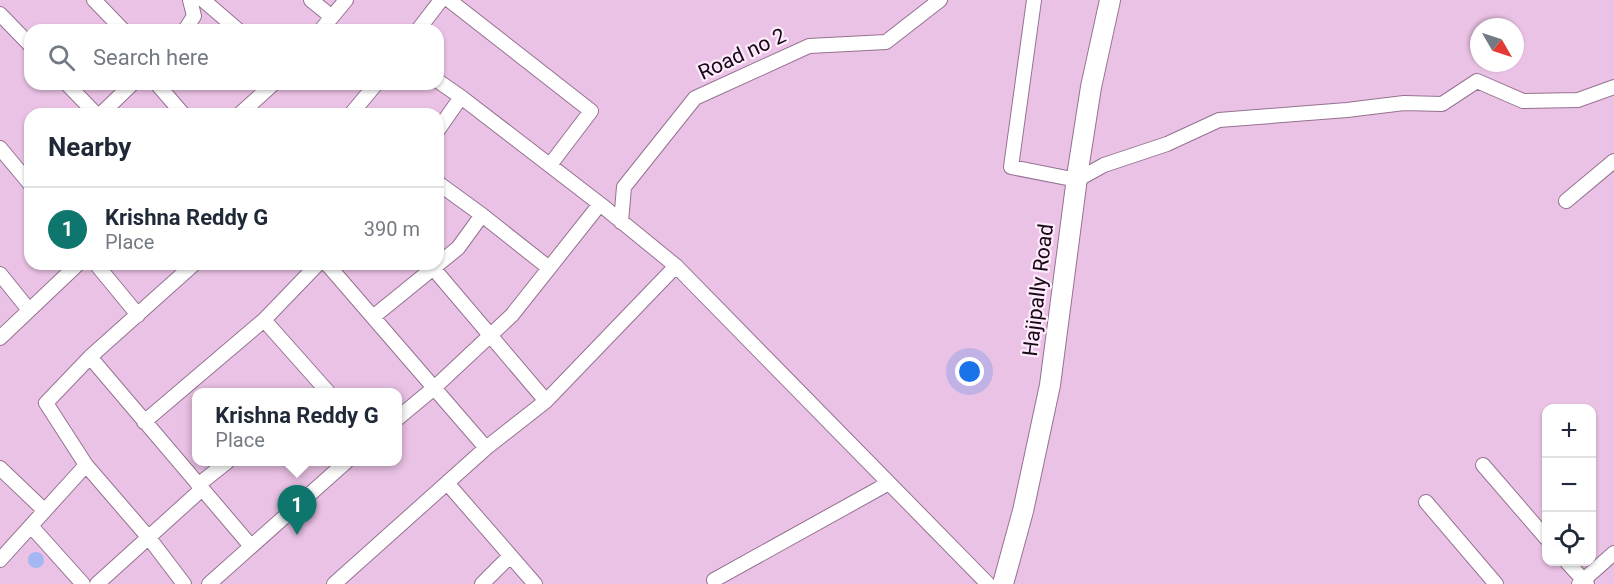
<!DOCTYPE html>
<meta charset="utf-8">
<style>
:root{--surface:#fff;--page:#f2f2f3;--text:#1f2937;--muted:#747a83;--line:#e0e1e3;--accent:#0f766e}
body{margin:0;font-family:Roboto,sans-serif;background:var(--page);color:var(--text)}
.controls{position:absolute;right:18px;bottom:18px;display:grid;overflow:hidden;border-radius:12px;box-shadow:0 2px 4px #0004}
.controls button{width:54px;height:54px;display:grid;place-items:center;padding:0;border:0;border-bottom:2px solid var(--line);background:var(--surface);color:var(--text);font:30px sans-serif}
.compass{position:absolute;left:1470px;top:18px;width:54px;height:54px;border-radius:50%;background:var(--surface);box-shadow:0 2px 4px #0004;rotate:129deg}
.you{position:absolute;left:970px;top:372px;width:21px;height:21px;margin:-15px;border:4px solid #fff;border-radius:50%;background:#1a73e8;box-shadow:0 0 0 9px #1a73e833}
.badge{display:grid;place-items:center;width:39px;height:39px;border-radius:50%;background:var(--accent);color:#fff;font-size:20px;font-weight:700}
.pin{position:absolute;translate:-50% -50px;filter:drop-shadow(0 2px 3px #0008)}
.pin::after{content:'';position:absolute;top:32px;width:21px;height:18px;background:inherit;clip-path:polygon(0 0,100% 0,50% 100%)}
.popup{position:absolute;left:192px;top:388px;width:210px;height:78px;box-sizing:border-box;display:grid;place-content:center;border-radius:12px;background:var(--surface);filter:drop-shadow(0 2px 4px #0005);font-size:20px;white-space:nowrap;color:var(--muted)}
.popup b{font-size:22px;color:var(--text)}
.popup::after{content:'';position:absolute;left:50%;top:100%;margin-left:-12px;border:12px solid transparent;border-top-color:var(--surface)}
.list{margin:0;padding:0;list-style:none}
h2{display:flex;justify-content:space-between;align-items:center;height:78px;margin:0;padding:0 24px;font-size:26px}
h2 small{font-size:20px;font-weight:400;color:var(--muted)}
.list li{display:grid;grid-template-columns:39px 1fr auto;gap:18px;align-items:center;box-sizing:border-box;height:84px;padding:0 24px;border-top:2px solid var(--line)}
.list b{display:block;font-size:22px;white-space:nowrap}
.list p{margin:0;font-size:20px;white-space:nowrap;color:var(--muted)}
.list em{font-size:20px;font-style:normal;color:var(--muted)}
.icon{flex:none;width:33px;height:33px;fill:none;stroke:currentColor;stroke-width:2;stroke-linecap:round;stroke-linejoin:round}
.map{position:relative;flex:none;width:1614px;height:584px;overflow:hidden}
.search{position:absolute;background:var(--surface);box-shadow:0 2px 4px #0004;left:24px;top:24px;width:420px;height:66px;display:flex;align-items:center;gap:15px;box-sizing:border-box;padding:0 21px;border-radius:18px;color:var(--muted);font-size:22px}
.panel{position:absolute;background:var(--surface);box-shadow:0 2px 4px #0004;left:24px;top:108px;width:420px;height:162px;border-radius:18px}
.map>svg:first-child{display:block}
</style>
<div class="map">
<svg width="1614" height="584" viewBox="0 0 1614 584">
<rect width="100%" height="100%" fill="#eac2e5"/>
<path fill="#a4b7f2" d="M28 560a8 8 0 1 1 16 0a8 8 0 1 1-16 0Z"/>
<g fill="none" stroke-linecap="round" stroke-linejoin="round">
<g stroke="#957291" stroke-width="16">
<path id="street" d="M94 0 123 30
M203 0 238 30
M311 0 332 17
M449 0 591 111 550 165
M1034 0 1011 167 1077 180 1104 165 1167 144 1219 120 1347 110 1404 103 1442 104 1477 81 1523 101 1578 100 1614 87
M0 14 30 45
M185 30 194 16 190 0
M321 30 346 0
M418 30 441 0
M438 81 461 97 438 130
M67 84 96 114
M157 84 183 114
M461 97 600 204 676 266 988 584
M101 114 132 84
M240 114 273 84
M351 114 376 84
M0 148 30 184
M438 183 482 215 549 268
M1566 201 1614 161
M621 222 624 187 695 98 809 46 886 42 940 0
M96 264 138 315
M327 264 486 448
M433 268 546 401
M0 274 29 310
M373 317 458 248 482 215
M264 320 328 392
M0 338 78 264
M90 357 250 545
M398 418 434 388 512 315 600 204
M144 422 264 320 318 264
M1483 465 1546 538
M0 468 44 510
M448 484 535 584
M198 485 227 462
M1426 502 1496 584
M31 526 83 584
M0 560 86 465
M1567 562 1587 584
M714 580 889 483
M97 584 202 489
M184 584 149 538 86 465 46 403 90 357 194 264
M209 584 346 462
M334 584 486 448 546 401 676 266
M482 584 510 556
M1579 584 1614 553"/>
</g>
<g stroke="#957291" stroke-width="22">
<path id="secondary" d="M1003 584 1023 511 1050 385 1078 170 1091 87 1110 0"/>
</g>
<use href="#street" stroke="#fff" stroke-width="14"/>
<use href="#secondary" stroke="#fff" stroke-width="20"/>
</g>
<g text-anchor="middle" stroke-width="4.5" stroke-linejoin="round" paint-order="stroke">
<g font-size="21" fill="#160915" stroke="#ffebfc">
<text transform="translate(742 54) rotate(-25)" y="7">Road no 2</text>
<text transform="translate(1038 290) rotate(-83)" y="7">Hajipally Road</text>
</g>
</g>
</svg>
<div class="controls">
<button>+</button>
<button>−</button>
<button><svg class="icon" aria-label="locate" viewBox="0 0 24 24"><circle cx="12" cy="12" r="6"/><path d="M12 2v4M12 18v4M2 12h4M18 12h4"/></svg></button>
</div>
<svg class="compass" viewBox="-18 -18 36 36"><path d="M0-13l5 13h-10z" fill="#e53935"/><path d="M0 13l5-13h-10z" fill="#747a83"/></svg>
<div class="you"></div>
<div class="pin badge" style="left:297px;top:535px">1</div>
<div class="popup"><b>Krishna Reddy G</b>Place</div>
<div class="search"><svg class="icon" aria-label="search" viewBox="0 0 24 24"><circle cx="10" cy="10" r="6"/><path d="M15 15l6 6"/></svg>Search here</div>
<section class="panel">
<h2>Nearby<small></small></h2>
<ul class="list">
<li><span class="badge">1</span><div><b>Krishna Reddy G</b><p>Place</p></div><em>390 m</em></li>
</ul>
</section>
</div>
